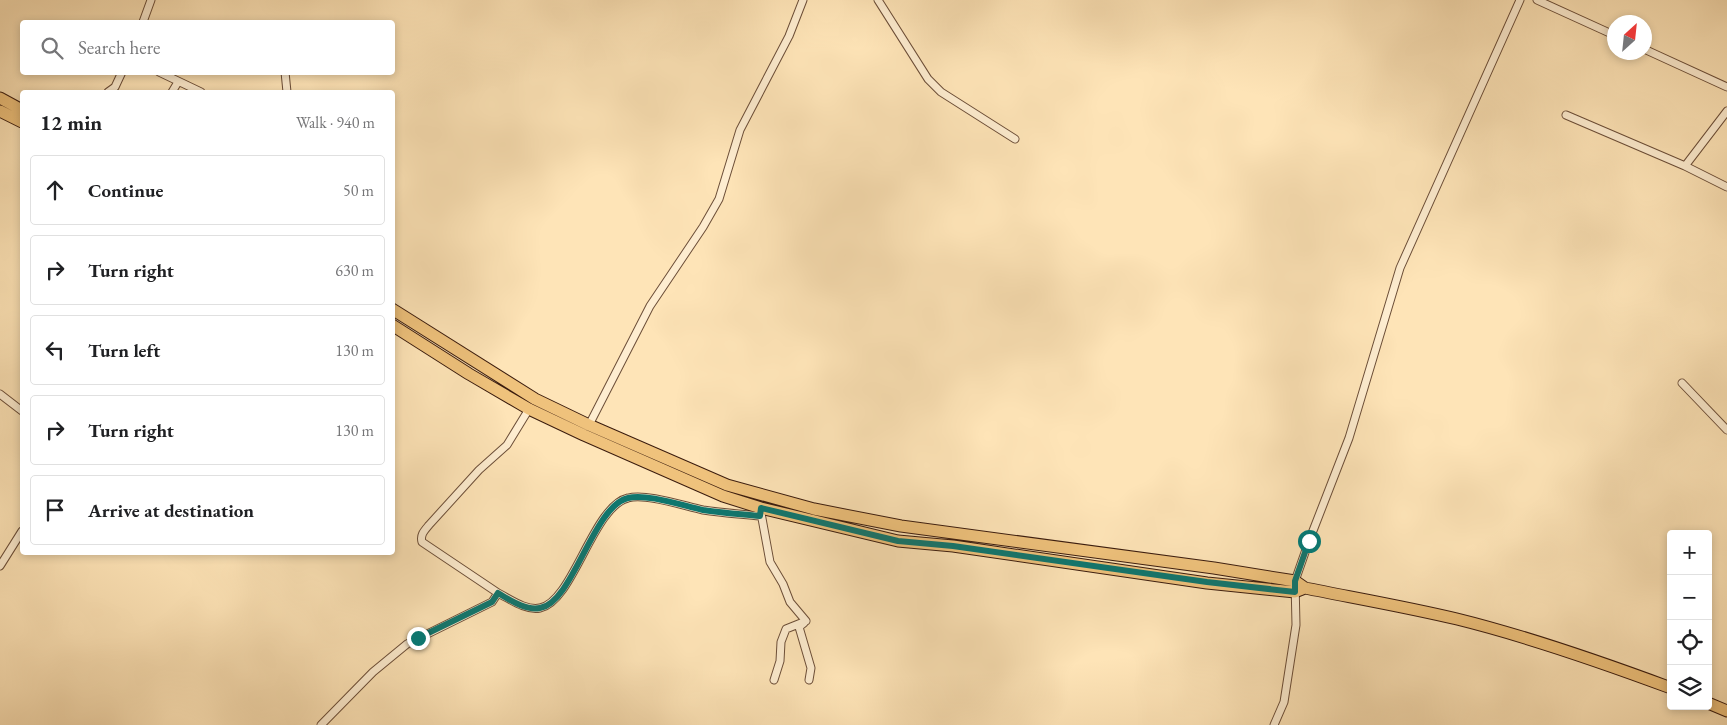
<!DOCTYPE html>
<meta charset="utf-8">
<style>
:root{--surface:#fff;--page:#f2f2f2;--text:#202124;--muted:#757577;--line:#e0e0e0}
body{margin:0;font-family:"EB Garamond",serif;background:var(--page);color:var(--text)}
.controls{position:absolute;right:15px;bottom:15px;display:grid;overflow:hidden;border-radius:5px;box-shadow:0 2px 8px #0003}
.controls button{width:45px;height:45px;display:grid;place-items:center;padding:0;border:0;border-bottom:1px solid var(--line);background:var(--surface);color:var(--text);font:25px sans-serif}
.compass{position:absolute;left:1607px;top:15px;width:45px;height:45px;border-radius:50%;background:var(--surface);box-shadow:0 2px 8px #0003;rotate:27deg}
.stop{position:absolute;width:15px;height:15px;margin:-11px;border:4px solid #0f766e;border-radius:50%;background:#fff}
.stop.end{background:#0f766e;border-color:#fff;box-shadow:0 1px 5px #0008}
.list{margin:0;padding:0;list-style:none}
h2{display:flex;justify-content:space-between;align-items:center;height:65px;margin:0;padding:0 20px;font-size:21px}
h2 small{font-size:16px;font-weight:400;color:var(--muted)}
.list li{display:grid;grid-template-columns:32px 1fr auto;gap:15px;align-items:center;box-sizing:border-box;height:70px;margin:0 10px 10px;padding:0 10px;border:1px solid var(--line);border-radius:5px}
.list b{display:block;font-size:19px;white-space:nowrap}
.list em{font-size:16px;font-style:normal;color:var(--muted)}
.icon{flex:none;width:28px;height:28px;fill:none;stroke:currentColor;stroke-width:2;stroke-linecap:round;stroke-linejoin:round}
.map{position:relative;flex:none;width:1727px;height:725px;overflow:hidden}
.search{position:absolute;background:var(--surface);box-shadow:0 2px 8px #0003;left:20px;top:20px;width:375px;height:55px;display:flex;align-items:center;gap:12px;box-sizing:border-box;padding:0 18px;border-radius:5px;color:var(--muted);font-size:19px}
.panel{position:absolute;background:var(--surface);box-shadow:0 2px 8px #0003;left:20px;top:90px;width:375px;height:465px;border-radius:5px}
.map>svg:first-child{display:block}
</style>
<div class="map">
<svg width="1727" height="725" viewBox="0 0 1727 725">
<rect width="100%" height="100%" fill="#fee4b7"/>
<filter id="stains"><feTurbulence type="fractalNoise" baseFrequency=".004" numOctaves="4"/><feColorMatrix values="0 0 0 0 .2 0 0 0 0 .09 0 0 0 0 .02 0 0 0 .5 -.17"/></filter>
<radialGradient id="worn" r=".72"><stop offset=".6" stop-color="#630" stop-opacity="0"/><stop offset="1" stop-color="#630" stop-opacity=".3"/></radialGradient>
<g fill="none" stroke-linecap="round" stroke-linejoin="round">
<g stroke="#6c4e38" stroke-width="9">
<path id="minor" d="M878 0 928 79 941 92 1015 139
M1537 0 1614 35
M143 22 151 0
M1644 49 1727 87
M159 72 201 92
M285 72 287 92
M108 92 115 87 122 72
M172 92 178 82
M1566 115 1685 166 1727 187
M1685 166 1727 111
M1682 383 1727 430
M0 394 22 411
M589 425 650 306 703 227 719 199 740 130 789 36 803 0
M761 513 770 562 783 584 790 602 806 621
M0 566 22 531
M498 593C510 599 526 611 540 608 573 602 593 506 628 498 646 493 684 506 703 510 722 513 741 514 760 516
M804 623 799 627 811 668 809 680
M774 680 780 661 781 642 786 629 806 621
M321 725 373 672 407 644 492 602 498 593 422 542C420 535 424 531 429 525L479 470 507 445 529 409
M1274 725 1284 702 1296 625 1295 581 1309 541 1349 438 1400 268 1520 0"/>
</g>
<g stroke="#3b1c0e" stroke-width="13">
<path id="primary" d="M0 98 22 110
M0 111 22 122
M392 309 535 399 589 425 727 485 814 509 901 526 1214 568 1295 581 1305 588C1355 598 1407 607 1457 619 1530 637 1601 662 1671 688
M392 325 469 374 529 409 584 435 723 496 761 508 898 541 953 546 1207 583 1295 592 1305 588
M1708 703 1727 711"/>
</g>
<use href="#minor" stroke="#feedd0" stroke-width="7"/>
<use href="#primary" stroke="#efc27c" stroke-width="11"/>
</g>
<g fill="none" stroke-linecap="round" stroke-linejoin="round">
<path stroke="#0f766e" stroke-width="6" d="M418 638 492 602 498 593C510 600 526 611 540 608 573 603 593 506 628 498 646 493 684 506 703 510 722 513 741 514 760 516L761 508 898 541 953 546 1207 582 1295 592V581L1309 541"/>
</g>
<rect width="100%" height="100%" filter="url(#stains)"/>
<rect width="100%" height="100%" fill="url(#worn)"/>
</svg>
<div class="controls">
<button>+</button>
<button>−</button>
<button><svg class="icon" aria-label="locate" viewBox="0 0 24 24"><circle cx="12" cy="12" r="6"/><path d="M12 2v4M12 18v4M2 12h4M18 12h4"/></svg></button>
<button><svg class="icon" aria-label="layers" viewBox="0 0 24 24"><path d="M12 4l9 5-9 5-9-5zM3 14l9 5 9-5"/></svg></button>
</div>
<svg class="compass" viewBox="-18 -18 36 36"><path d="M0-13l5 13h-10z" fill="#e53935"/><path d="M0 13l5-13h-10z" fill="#757577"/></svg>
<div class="stop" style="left:1309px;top:541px"></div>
<div class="stop end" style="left:418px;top:638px"></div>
<div class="search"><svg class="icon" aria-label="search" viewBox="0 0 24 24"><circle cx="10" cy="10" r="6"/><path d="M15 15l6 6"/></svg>Search here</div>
<section class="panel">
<h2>12 min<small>Walk · 940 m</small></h2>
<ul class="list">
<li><svg class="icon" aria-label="ahead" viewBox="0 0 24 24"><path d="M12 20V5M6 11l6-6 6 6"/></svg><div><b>Continue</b></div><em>50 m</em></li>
<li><svg class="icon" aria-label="right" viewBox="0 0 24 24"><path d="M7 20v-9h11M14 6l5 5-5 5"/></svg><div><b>Turn right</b></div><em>630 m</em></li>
<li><svg class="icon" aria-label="left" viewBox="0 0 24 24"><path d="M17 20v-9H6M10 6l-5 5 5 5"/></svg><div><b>Turn left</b></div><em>130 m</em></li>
<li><svg class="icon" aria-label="right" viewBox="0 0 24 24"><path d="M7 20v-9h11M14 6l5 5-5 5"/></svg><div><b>Turn right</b></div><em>130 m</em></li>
<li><svg class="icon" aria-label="arrive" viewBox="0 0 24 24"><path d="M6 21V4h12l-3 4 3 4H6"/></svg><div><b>Arrive at destination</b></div></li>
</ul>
</section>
</div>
